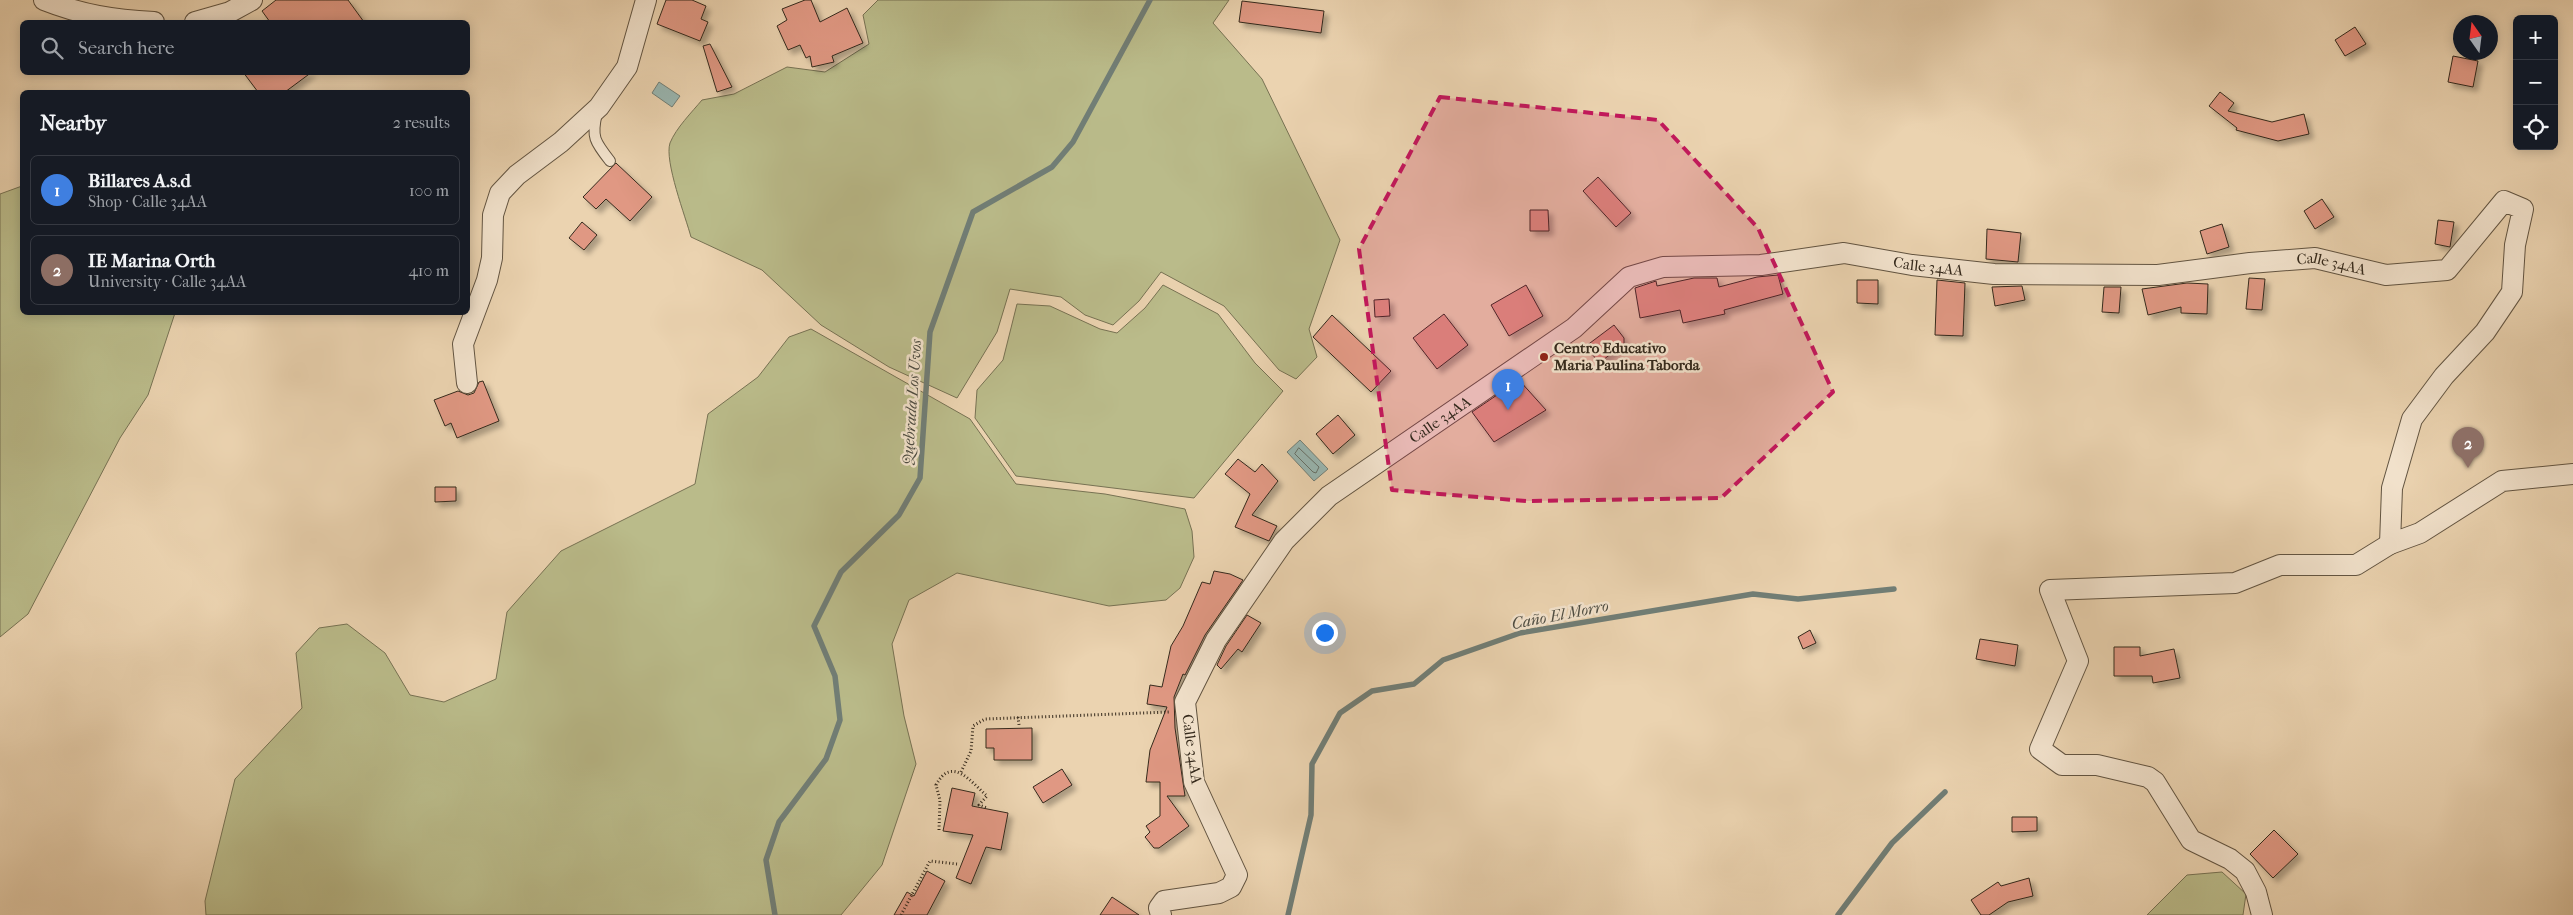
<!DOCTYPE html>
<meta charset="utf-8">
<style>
:root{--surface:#171b24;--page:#20242c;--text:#f1f3f6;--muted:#9ea1a6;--line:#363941;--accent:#c59692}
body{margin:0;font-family:"IM FELL French Canon",serif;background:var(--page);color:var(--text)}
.controls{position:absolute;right:15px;top:15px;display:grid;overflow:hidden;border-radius:8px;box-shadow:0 2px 12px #0003}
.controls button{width:45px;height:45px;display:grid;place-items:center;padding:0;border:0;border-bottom:1px solid var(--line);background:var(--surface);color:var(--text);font:25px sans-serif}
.compass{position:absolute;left:2453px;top:15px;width:45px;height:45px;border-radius:50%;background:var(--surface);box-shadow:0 2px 12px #0003;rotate:346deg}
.you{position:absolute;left:1324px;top:632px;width:18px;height:18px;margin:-12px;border:4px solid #fff;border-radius:50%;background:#1a73e8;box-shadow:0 0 0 8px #1a73e833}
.badge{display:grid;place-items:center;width:32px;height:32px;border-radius:50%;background:var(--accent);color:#fff;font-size:16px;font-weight:700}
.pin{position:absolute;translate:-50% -41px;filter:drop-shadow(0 1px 2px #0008)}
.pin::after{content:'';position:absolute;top:26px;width:18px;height:15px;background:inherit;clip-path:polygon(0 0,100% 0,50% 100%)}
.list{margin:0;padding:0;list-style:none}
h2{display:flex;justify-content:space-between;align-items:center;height:65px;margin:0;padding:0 20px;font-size:21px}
h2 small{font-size:16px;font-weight:400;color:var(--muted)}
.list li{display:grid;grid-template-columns:32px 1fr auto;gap:15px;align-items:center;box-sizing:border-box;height:70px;margin:0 10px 10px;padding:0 10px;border:1px solid var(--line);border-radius:8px}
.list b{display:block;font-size:19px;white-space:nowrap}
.list p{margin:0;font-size:16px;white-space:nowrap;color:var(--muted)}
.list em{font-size:16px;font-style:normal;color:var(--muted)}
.icon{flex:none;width:28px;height:28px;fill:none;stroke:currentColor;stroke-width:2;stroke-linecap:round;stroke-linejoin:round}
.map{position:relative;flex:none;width:2573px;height:915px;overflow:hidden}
.search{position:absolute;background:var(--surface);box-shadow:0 2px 12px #0003;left:20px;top:20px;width:450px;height:55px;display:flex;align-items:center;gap:12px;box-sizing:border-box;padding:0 18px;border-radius:8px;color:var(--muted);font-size:19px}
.panel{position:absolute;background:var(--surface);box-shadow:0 2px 12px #0003;left:20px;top:90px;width:450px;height:225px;border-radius:8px}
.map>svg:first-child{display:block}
</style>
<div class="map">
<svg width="2573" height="915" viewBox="0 0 2573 915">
<defs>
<filter id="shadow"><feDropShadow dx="4.5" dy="4.5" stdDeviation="2.5" flood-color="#0004"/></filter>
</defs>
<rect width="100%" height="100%" fill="#ebd3b0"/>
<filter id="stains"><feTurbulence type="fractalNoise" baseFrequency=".004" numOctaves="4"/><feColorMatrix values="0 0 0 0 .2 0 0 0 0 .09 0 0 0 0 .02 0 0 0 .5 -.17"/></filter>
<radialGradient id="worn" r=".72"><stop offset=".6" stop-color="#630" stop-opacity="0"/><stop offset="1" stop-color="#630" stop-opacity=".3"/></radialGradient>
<path fill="#babb8a" stroke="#777253" d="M878 0H1229L1213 23 1262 79 1340 240 1309 329 1317 357 1296 379 1279 370 1224 306 1161 272 1139 301 1113 325 1085 315 1061 297 1010 289 997 332 957 398 889 367 821 325 762 270 691 237C686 218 664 161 670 143 676 128 692 112 702 100L734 94 787 67 825 72 869 44 863 15Z
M22 186V312L175 313 148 395 120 438 28 614 0 637V194Z
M1163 285 1218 314 1255 363 1283 391 1194 498 1016 476 975 418 977 390 1003 360 1017 304 1050 306 1100 329 1117 333 1145 308Z
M811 329 970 419 1016 484 1105 494 1185 509 1192 531 1194 557 1180 588 1166 600 1109 606 957 573 909 600 892 644 904 716 916 764 882 865 841 915H206L205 901 235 779 302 708 296 653 319 628 347 624 385 653 410 695 444 702 496 679 507 612 561 551 695 484 708 414 758 377 789 337Z
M2222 872 2246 894 2243 915H2147L2187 875Z"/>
<path fill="#99b7b2" stroke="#717e76" d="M659 82 680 96 672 107 652 93Z
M1300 440 1328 469 1314 481 1287 452Z"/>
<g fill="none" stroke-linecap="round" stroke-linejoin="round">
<path stroke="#667067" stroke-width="1" d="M1299 448 1319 467 1316 473 1313 472 1295 454Z"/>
<path stroke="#717e76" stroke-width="5.5" d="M775 915 766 860 779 822 826 759 840 720 835 676 814 626 841 572 899 515 920 478 930 332 973 212 1052 167 1073 142 1150 0
M1288 915 1311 815 1312 764 1340 713 1372 691 1414 684 1443 660 1520 633 1753 594 1798 599 1894 589
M1838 915 1892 843 1945 792"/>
</g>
<path fill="#e09883" stroke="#34291c" filter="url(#shadow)" d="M276 0H348L364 22H270L262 11Z
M666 0H692L706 6 701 19 708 22 700 41 657 24Z
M805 0H811L820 22 847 8 863 43 832 56 834 62 812 67 810 56 806 58 800 45 788 50 777 26 787 20 782 9Z
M1242 1 1324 11 1321 33 1239 22Z
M2355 27 2366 44 2345 56 2335 40Z
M710 44 732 87 717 92 703 46Z
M2453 56 2478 61 2473 87 2448 82Z
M243 72H312L285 92H258Z
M2220 92 2234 103 2228 111 2272 122 2304 114 2309 134 2278 141 2236 130 2237 128 2209 106Z
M616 163 652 197 630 221 606 199 596 209 583 197Z
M1598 177 1631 213 1616 227 1583 191Z
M2322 199 2334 217 2315 229 2304 211Z
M1530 210H1548L1549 231H1530Z
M2438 220 2454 222 2450 247 2435 244Z
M582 222 597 235 584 250 569 238Z
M2222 224 2229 247 2207 254 2200 231Z
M1987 229 2021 233 2018 262 1986 259Z
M1778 275 1783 294 1724 310 1725 314 1683 323 1680 310 1640 318 1635 288 1656 281 1657 286 1694 278H1717L1719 287 1757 277Z
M2249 278 2265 279 2262 310 2246 309Z
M1857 280H1878V304L1857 303Z
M1937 280 1965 283 1963 336 1935 335Z
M2187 283 2208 284 2207 314 2181 313V307L2148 315 2142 289Z
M1526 285 1543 316 1509 336 1491 305Z
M2022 286 2025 300 1995 306 1992 287Z
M2104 287H2121L2119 313 2102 312Z
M1389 299 1390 316 1375 317 1374 300Z
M1444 314 1468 345 1437 369 1413 338Z
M1332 315 1391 371 1371 392 1313 337Z
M1614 325 1624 338V344L1599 363 1586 346Z
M1519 380 1546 410 1494 442 1472 412Z
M483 381 499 421 457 438 451 423 445 426 434 400 458 391 468 395 474 393 479 382Z
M1338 415 1355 435 1333 454 1316 434Z
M1238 459 1255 472 1262 464 1278 481 1252 515 1277 526 1269 541 1235 527 1250 494 1225 474Z
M435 487H456V501L435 502Z
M1214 571 1230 574 1243 580 1205 635 1185 675 1183 674 1174 697 1175 728 1185 796H1167L1189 826 1159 848H1154L1145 837 1150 832 1146 826 1160 816V782H1146L1150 750 1167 707 1147 704 1150 685 1162 687 1171 646 1183 626 1202 582 1210 584Z
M1247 615 1261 623 1242 652 1238 649 1221 669 1217 665 1226 646Z
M1810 630 1816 643 1803 649 1798 637Z
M1980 639 2018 645 2015 666 1976 659Z
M2114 647H2140V656L2174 649 2180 678 2153 683 2152 676H2114Z
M1032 728V760H994V748H986V729Z
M1062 769 1072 785 1043 803 1033 787Z
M952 788 975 793 972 806 1008 813 1001 850 986 847 971 884 956 878 973 835 943 831Z
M2012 817H2037V831L2012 832Z
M2274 830 2298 854 2273 878 2250 854Z
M927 871 945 881 927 915H894L907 892 914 896Z
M2029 878 2033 896 2008 902 1989 915H1981L1971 900 1998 882 2001 886Z
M1112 897 1139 915H1100Z"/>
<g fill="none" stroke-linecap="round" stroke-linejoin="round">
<g stroke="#625441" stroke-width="12">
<path id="service" d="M597 113C591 137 595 142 610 161"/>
</g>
<g stroke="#625441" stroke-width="22">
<g id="minor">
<path d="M44 0C82 15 113 20 154 22"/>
<path d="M195 22 230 12 252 0"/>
<path d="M467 383 463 344 487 280 492 258 493 215 500 193 517 175 561 142 599 107 627 67 646 0"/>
<path id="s1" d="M1161 915 1159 908 1164 901 1219 893 1231 887 1237 875 1194 782 1185 702 1216 640 1284 541 1329 496 1574 328 1629 277 1663 267 1761 265 1844 253 1912 265 1994 274 2158 275 2250 263 2315 258 2386 275 2447 270 2504 201 2523 209 2515 245 2512 292 2485 332 2444 376 2412 419 2392 488 2390 544 2420 533 2502 481 2573 474"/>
<path d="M2262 915 2256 892 2245 871 2230 859 2191 840 2155 782 2148 777 2097 765H2062L2040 749 2078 661 2050 590 2235 583 2280 565H2356L2390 544"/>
</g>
</g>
<path stroke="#34291c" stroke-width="3" stroke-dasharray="1 2.5" stroke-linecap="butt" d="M1018 717 1019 725
M961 772 971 751 973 726 985 719 1169 712
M939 830 940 800 936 785C952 755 971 782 987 796L979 805 987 808
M901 915 930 861 957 864"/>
<use href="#service" stroke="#f2e2cc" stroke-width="10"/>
<use href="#minor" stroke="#f2e2cc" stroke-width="20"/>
</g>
<path fill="#c2185b" fill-opacity="0.2" stroke="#c2185b" stroke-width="4" stroke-dasharray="10 6" stroke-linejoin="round" d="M1440 97 1658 120 1758 228 1833 392 1721 498 1526 501 1392 490 1359 249Z"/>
<circle fill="#8f2418" stroke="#f2e2cc" stroke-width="2" cx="1544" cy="357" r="5"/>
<g text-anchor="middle" stroke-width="5" stroke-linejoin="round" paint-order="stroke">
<g font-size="15" fill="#34291c" stroke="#f2e2cc">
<text dy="5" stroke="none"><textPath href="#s1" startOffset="1209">Calle 34AA</textPath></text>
<text dy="5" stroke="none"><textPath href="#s1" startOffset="1614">Calle 34AA</textPath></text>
<text dy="5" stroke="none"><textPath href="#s1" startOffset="669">Calle 34AA</textPath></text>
<text transform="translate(1192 749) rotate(82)" y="5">Calle 34AA</text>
</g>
<g font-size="15" font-weight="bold" fill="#34291c" stroke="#f2e2cc" text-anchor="start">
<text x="1554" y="353">Centro Educativo<tspan x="1554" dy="17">Maria Paulina Taborda</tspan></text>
</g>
<g font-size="16" font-style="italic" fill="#4d4c42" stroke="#f2e2cc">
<text transform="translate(911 402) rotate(-86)" y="6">Quebrada Los Uvos</text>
<text transform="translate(1560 614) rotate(-11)" y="6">Caño El Morro</text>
</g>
</g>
<rect width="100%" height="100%" filter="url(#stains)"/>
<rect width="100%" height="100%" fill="url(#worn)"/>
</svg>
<div class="controls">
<button>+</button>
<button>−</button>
<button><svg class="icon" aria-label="locate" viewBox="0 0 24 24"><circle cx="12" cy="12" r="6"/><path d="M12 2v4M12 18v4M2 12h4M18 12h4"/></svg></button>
</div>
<svg class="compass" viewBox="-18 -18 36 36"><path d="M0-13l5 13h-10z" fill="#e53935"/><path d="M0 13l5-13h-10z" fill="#9ea1a6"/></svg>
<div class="you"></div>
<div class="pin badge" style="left:1508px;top:410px;background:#3f7fe0">1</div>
<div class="pin badge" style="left:2468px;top:468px;background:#8d6e63">2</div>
<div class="search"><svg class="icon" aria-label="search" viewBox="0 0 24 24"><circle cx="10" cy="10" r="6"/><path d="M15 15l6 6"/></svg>Search here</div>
<section class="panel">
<h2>Nearby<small>2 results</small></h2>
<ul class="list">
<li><span class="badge" style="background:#3f7fe0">1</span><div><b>Billares A.s.d</b><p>Shop · Calle 34AA</p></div><em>100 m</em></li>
<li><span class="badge" style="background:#8d6e63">2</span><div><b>IE Marina Orth</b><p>University · Calle 34AA</p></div><em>410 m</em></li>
</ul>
</section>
</div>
